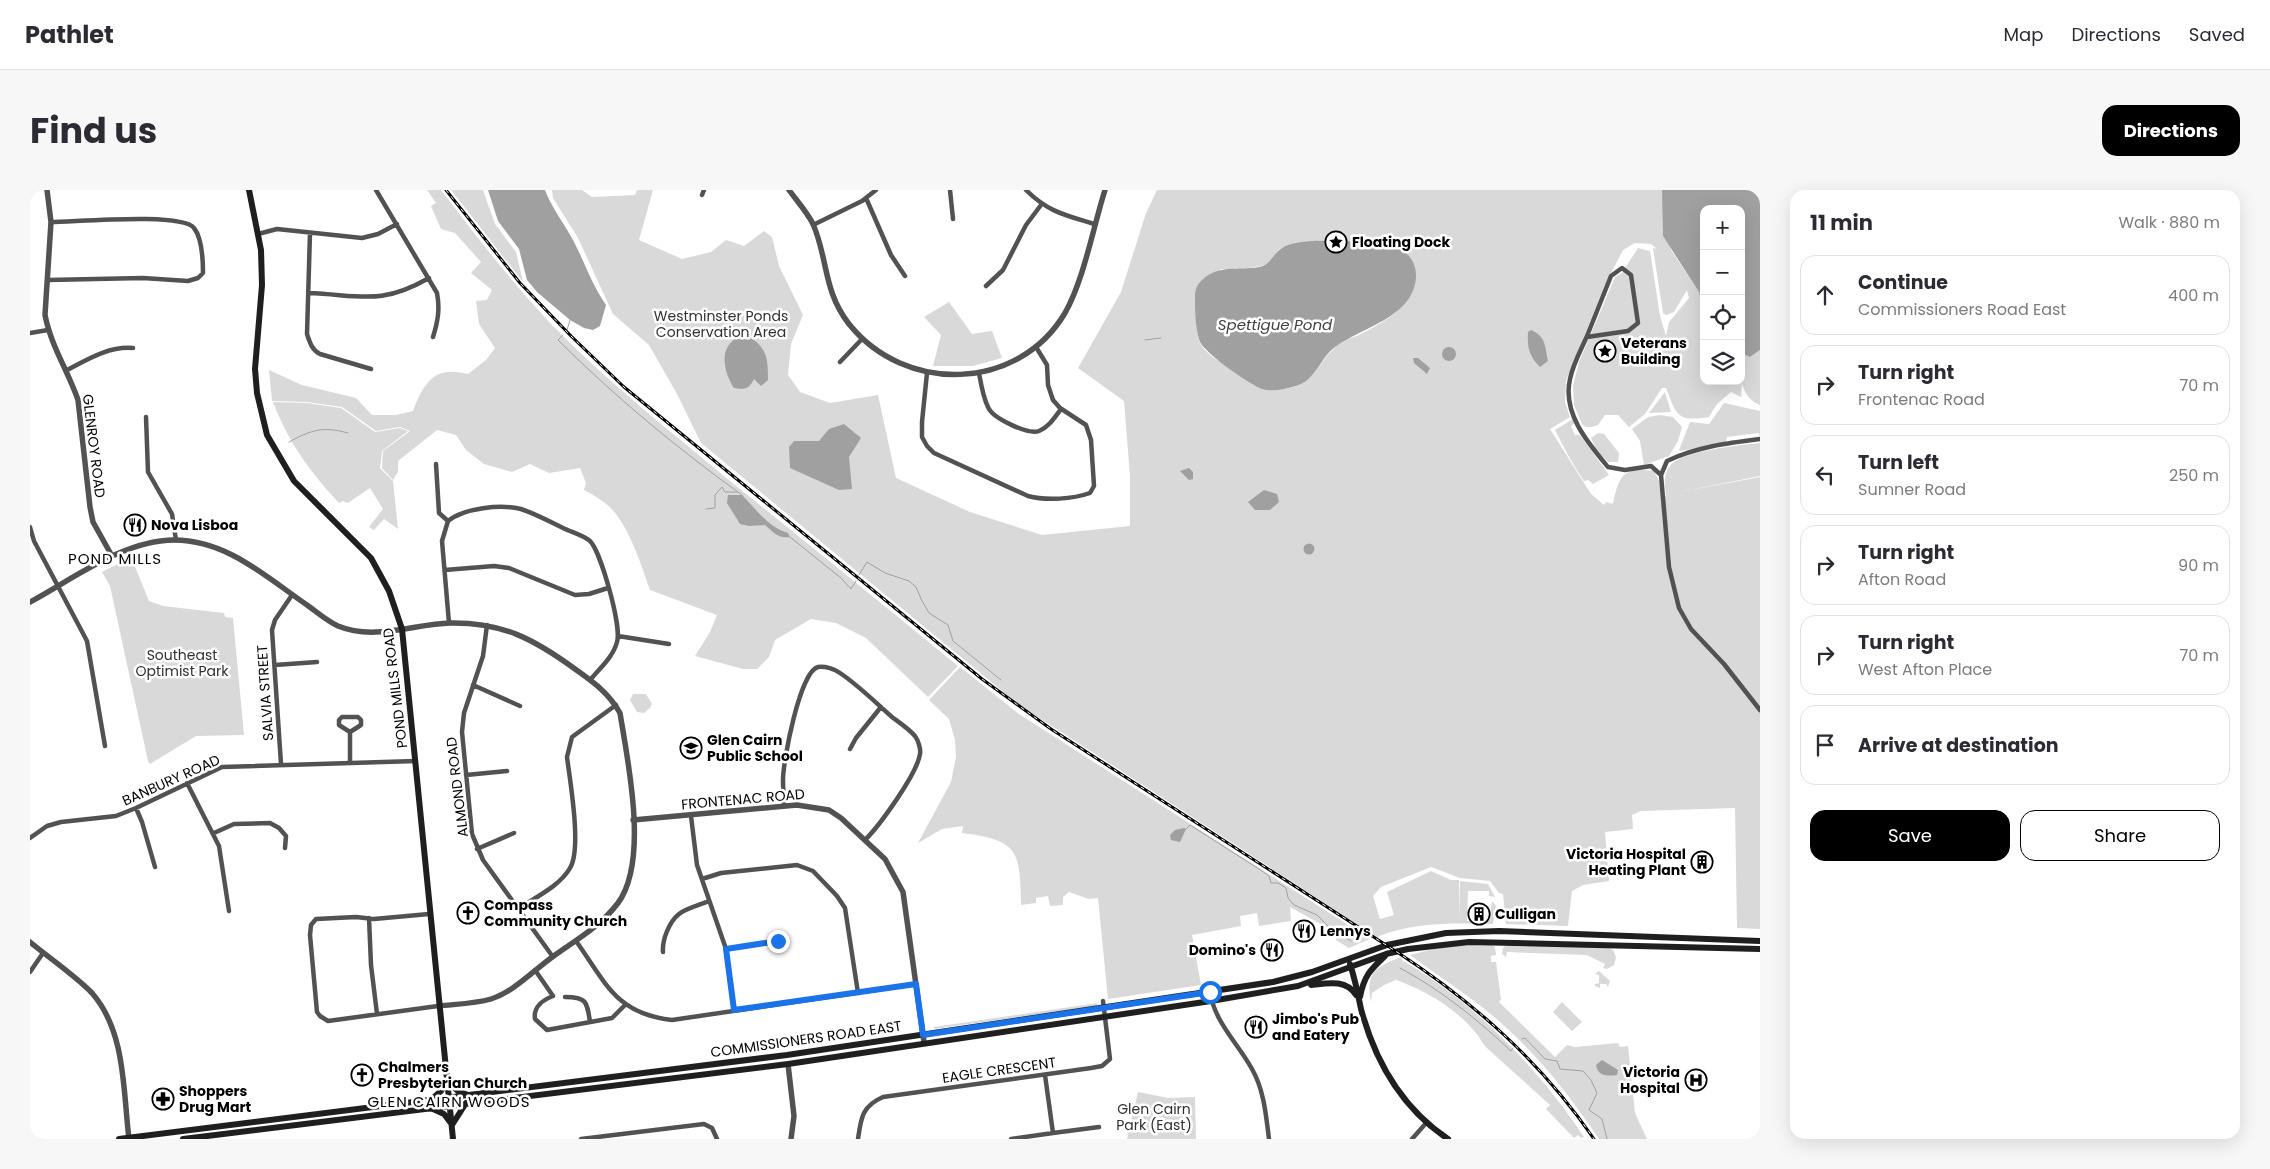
<!DOCTYPE html>
<meta charset="utf-8">
<style>
:root{--surface:#fff;--page:#f7f7f7;--text:#2b2b33;--muted:#7c7c81;--line:#e1e1e2;--accent:#000}
body{margin:0;font-family:Poppins,sans-serif;background:var(--page);color:var(--text)}
.controls{position:absolute;right:15px;top:15px;display:grid;overflow:hidden;border-radius:10px;box-shadow:0 5px 20px #0002}
.controls button{width:45px;height:45px;display:grid;place-items:center;padding:0;border:0;border-bottom:1px solid var(--line);background:var(--surface);color:var(--text);font:25px sans-serif}
.stop{position:absolute;width:15px;height:15px;margin:-11px;border:4px solid #1a73e8;border-radius:50%;background:#fff}
.stop.end{background:#1a73e8;border-color:#fff;box-shadow:0 1px 5px #0008}
.list{margin:0;padding:0;list-style:none}
h2{display:flex;justify-content:space-between;align-items:center;height:65px;margin:0;padding:0 20px;font-size:21px}
h2 small{font-size:16px;font-weight:400;color:var(--muted)}
.list li{display:grid;grid-template-columns:32px 1fr auto;gap:15px;align-items:center;box-sizing:border-box;height:80px;margin:0 10px 10px;padding:0 10px;border:1px solid var(--line);border-radius:15px}
.list b{display:block;font-size:19px;white-space:nowrap}
.list p{margin:0;font-size:16px;white-space:nowrap;color:var(--muted)}
.list em{font-size:16px;font-style:normal;color:var(--muted)}
.actions{display:flex;gap:10px;padding:15px 20px}
.actions a{flex:1;padding:11px 0;border:1px solid var(--accent);border-radius:15px;text-align:center;font-size:18px;color:var(--accent)}
.actions .main{background:var(--accent);color:#fff}
.icon{flex:none;width:28px;height:28px;fill:none;stroke:currentColor;stroke-width:2;stroke-linecap:round;stroke-linejoin:round}
.map{position:relative;flex:none;width:1730px;height:949px;overflow:hidden;border-radius:15px}
header{display:flex;align-items:center;gap:30px;box-sizing:border-box;height:70px;padding:0 25px;background:var(--surface);border-bottom:1px solid var(--line)}
header strong{font-size:24px}
nav{display:flex;gap:28px;margin-inline-start:auto;font-size:18px}
.intro{display:flex;align-items:center;justify-content:space-between;box-sizing:border-box;height:120px;padding:0 30px}
h1{margin:0;font-size:35px}
.button{padding:12px 22px;border-radius:15px;background:var(--accent);color:#fff;font-size:18px;font-weight:700}
main{display:flex;gap:30px;padding:0 30px}
aside{flex:1;background:var(--surface);border-radius:15px;box-shadow:0 5px 20px #0002}
.map>svg:first-child{display:block}
</style>
<header>
<strong>Pathlet</strong>
<nav><a>Map</a><a>Directions</a><a>Saved</a></nav>
</header>
<div class="intro"><h1>Find us</h1><a class="button">Directions</a></div>
<main>
<div class="map">
<svg width="1730" height="949" viewBox="0 0 1730 949">
<rect width="100%" height="100%" fill="#fff"/>
<path fill="#d9d9d9" fill-rule="evenodd" d="M397 0H411C450 51 489 102 534 147 584 197 640 241 694 286 772 349 850 412 928 476L898 507 836 448 806 433 781 429 745 450 739 467 727 479H713L665 466 680 442 687 425 620 400C611 375 602 345 586 324 578 313 565 306 554 300L556 293 550 278 519 283 500 274 482 282 454 274 436 260 426 245 407 240 368 271V282L363 290 352 278 353 261 380 241 370 237 346 241 312 217 277 212 242 211 239 180 272 195 326 208 342 225H366L383 221C389 205 398 183 418 182 424 181 432 183 438 184L456 170 465 158 449 134 446 111 457 110 462 100 441 83 451 72 425 43 411 39 401 16 406 13Z
M421 0H453L465 34 486 62 493 92Z
M522 0H552L562 7 605 5 607 0H623L609 50 652 69 681 62 696 50 714 56 734 41 742 47 749 76 773 125 761 154 758 185 770 202 800 213 848 205 866 288 940 322 1012 345 1100 336V286L1094 211 1048 178 1091 102 1116 23 1127 0H1632L1641 60 1669 102 1674 122V191H1711V163L1720 167 1730 160V215C1720 212 1714 202 1712 193L1711 207 1701 202 1687 214 1679 227C1647 232 1647 226 1636 198H1632L1615 224 1599 237 1588 225H1575L1568 235 1562 237H1556L1552 234 1544 215 1543 196 1549 172 1585 87 1592 83 1608 58 1620 61 1630 126 1636 146 1639 132 1659 108 1657 100 1644 122 1636 125 1633 123 1623 58 1627 59 1621 54 1605 53 1593 60 1574 97 1536 191 1535 212 1540 227 1520 239 1561 304 1574 315 1576 312 1583 314C1589 286 1592 277 1624 281L1629 291 1632 308 1636 306C1635 296 1633 284 1640 276 1650 261 1711 255 1730 253V286L1655 301 1730 287V739L1707 738 1705 618 1611 621 1602 625 1603 639 1575 642 1579 691 1553 695 1542 701 1538 736 1476 734 1473 704 1469 703 1460 691 1430 688 1401 677 1351 697 1343 706 1350 729 1364 725 1357 702 1401 681 1421 690H1429V731L1430 691 1458 694 1465 707 1459 706V701H1438L1437 731H1459L1462 712H1463L1466 716 1463 734C1425 733 1382 732 1347 747L988 514 671 253 647 204 619 155 583 124 548 48 523 8ZM1351 48C1370 56 1382 61 1385 83 1389 114 1354 132 1331 144 1325 147 1319 148 1313 151 1296 161 1289 183 1271 194 1266 197 1259 198 1253 199 1224 203 1218 188 1196 175 1187 170 1175 163 1170 153 1165 140 1165 118 1165 104L1191 79C1201 79 1233 79 1240 72 1247 63 1245 59 1259 55 1288 46 1320 55 1351 48Z
M919 112 942 144 962 141 972 168 943 176H903L911 145 894 127Z
M1635 202 1641 222 1619 223Z
M243 212 277 213 311 218 345 242 370 238 378 241 352 261 350 278 363 291 368 339 354 329 344 340 339 337 353 319 340 298 318 313 313 311 309 313C281 283 258 252 243 212Z
M1694 213 1730 221V247L1729 243 1697 247 1696 252 1651 261 1649 260 1660 232 1679 234Z
M1630 225 1643 227 1652 237 1648 251 1639 266 1614 275 1610 251 1602 239 1618 227Z
M1543 229 1545 233 1541 236 1545 245H1550L1579 285 1563 294 1558 290 1554 291C1543 275 1534 258 1525 240Z
M1568 243 1574 244 1589 263 1588 272H1578L1566 259 1561 248Z
M101 367 119 411 133 416 194 423 195 427 203 428 214 545 166 546 120 574 118 571 80 396 72 382Z
M930 477 989 524 1340 749 1319 758 1306 750 1305 742 1260 717 1261 731 1229 736 1227 723 1210 726 1211 736 1162 745 1171 795 1078 809 1068 708 1059 709 1039 702 1033 707V715L1020 716 1018 706 1006 708V713L991 715C990 661 989 650 932 643L933 636 912 639 888 653 921 592 926 567 925 550 919 529 899 510Z
M603 504H616L622 514 620 518 614 523 607 522 600 510Z
M1460 754 1465 757 1466 765 1461 766V772H1466L1471 809 1469 812 1525 867 1537 855 1545 857 1588 853 1590 857 1598 856 1605 923 1617 949H1569C1537 901 1498 853 1452 817 1429 799 1404 783 1380 765L1419 755Z
M1475 756 1578 757 1583 760 1586 767 1584 775 1577 779 1573 778 1575 774 1557 765 1477 762 1476 767 1472 764 1473 758Z
M1371 767 1373 771C1442 810 1510 880 1554 947L1551 948 1548 945 1544 948 1516 919 1520 915C1499 896 1478 877 1457 858 1452 854 1450 847 1446 843 1422 814 1390 798 1356 786L1366 790 1354 795 1342 803 1341 812C1335 782 1346 777 1371 767Z
M1569 781 1580 791 1578 797 1576 794H1570V798L1565 796V794L1569 793V785L1565 784Z
M1532 812 1552 832 1542 841 1523 822Z
M1068 813 1066 816 904 839V837Z
M1108 902 1138 908 1165 907 1166 949H1097Z"/>
<path fill="#a0a0a0" d="M458 0H515C522 19 535 34 544 52 555 73 562 95 576 115L570 136 563 140 554 138 540 130 507 102 497 90 489 59 468 31Z
M1632 0H1730V160L1720 167 1711 163V19H1674V122L1669 102 1633 46Z
M1351 48C1368 56 1386 64 1386 86 1385 127 1332 137 1305 157 1291 167 1285 191 1266 196 1255 199 1243 202 1232 199 1220 195 1175 163 1170 152 1166 141 1165 126 1165 115 1165 105 1164 97 1172 90 1189 74 1208 81 1229 77 1244 74 1242 59 1261 54 1291 47 1321 55 1351 48Z
M1501 140C1516 146 1515 157 1518 171L1510 177C1499 166 1497 157 1498 142Z
M718 145C737 159 738 167 738 190L731 196 724 189C719 199 715 200 704 198 691 178 688 149 718 145Z
M1412 164a7 7 0 1 1 14 0a7 7 0 1 1-14 0Z
M1383 168H1388L1400 178 1397 184 1384 173Z
M814 234 831 248 819 267 822 299 809 300 760 278 759 257 764 251H789L799 239Z
M1159 278 1163 282V289L1159 290 1150 281Z
M1234 300 1247 304 1249 312 1240 320H1225L1218 312Z
M698 305H712C725 318 739 338 758 343L760 347C748 349 743 342 735 335L719 336 710 334 697 313Z
M1273.5 359a5.5 5.5 0 1 1 11 0a5.5 5.5 0 1 1-11 0Z
M1154 638 1156 639 1150 652 1141 650 1140 645 1145 640Z
M1572 870 1588 880 1587 885C1578 886 1568 887 1566 875Z"/>
<g fill="none" stroke-linecap="round" stroke-linejoin="round">
<path stroke="#a0a0a0" stroke-width="1" d="M537 140 540 130
M533 145 528 150C584 206 647 258 712 305
M1115 150 1131 148
M259 252C281 240 293 236 318 243
M676 319 685 318V305L692 297 695 302H707
M760 347 811 388 821 399 826 391
M829 385 837 372 855 383 879 391 886 397 892 411 899 423 918 435 923 451 971 490
M1156 639 1160 635 1229 679 1239 686 1241 693H1248L1256 698 1258 708 1264 715 1287 725 1300 738 1321 751
M1370 778C1411 800 1447 829 1481 861L1483 858
M1492 849 1495 848 1515 869 1527 871 1530 879 1553 881 1561 890 1567 903 1559 920 1572 929 1577 949"/>
<path stroke="#525252" stroke-width="4.5" d="M346 0 407 103C410 119 408 131 403 147
M920 0 923 29
M996 0C1018 22 1035 25 1064 34
M672 5 674 0
M836 8 861 65 875 86
M783 35 832 11 846 0
M280 43 277 144C280 153 282 160 290 164L341 179
M228 44 247 39 332 48 348 44 367 34
M18 90 113 88 158 91 168 88 173 83C173 71 172 48 164 38 152 22 45 32 21 32
M956 96 973 80 996 35 1011 15
M279 103C331 105 350 116 399 88
M0 143 18 140
M1557 147 1598 141 1608 133 1601 85 1592 78 1581 86C1573 106 1565 126 1557 146 1551 160 1543 174 1540 189 1532 223 1558 253 1578 277L1595 280 1621 276 1631 285
M810 172 832 149
M37 180C58 169 79 156 103 158
M897 183 892 232V247L897 256 904 263 998 306C1016 311 1043 309 1060 303L1064 296 1061 250 1056 235 1030 218 1023 210 1018 195 1017 175 1006 157
M949 183C951 194 953 207 958 217 962 228 998 245 1009 241 1019 237 1025 227 1031 219
M116 227 118 282 142 324 146 350
M1730 249C1698 253 1666 257 1637 271L1631 285 1639 377 1649 418 1661 439 1694 474 1730 520
M406 274 409 323 418 331
M0 337 4 351 57 451 75 556
M415 380 464 376 479 378 545 405 559 404 578 398
M419 433 412 351 418 331C434 318 471 314 491 319 506 324 519 331 533 338 541 342 553 345 560 351 571 362 592 437 587 452 583 467 570 478 561 489
M457 435 453 466 434 523 432 542 442 644 453 670 523 767
M588 446 639 454
M245 475 287 472
M443 495 490 516
M820 559 826 548 851 517
M320 572V542L331 535V530L328 527H312L309 530V535L320 542
M251 574 242 440 245 430 262 405
M436 585 477 581
M157 593 189 656 199 721
M754 616C754 608 753 599 753 590 753 571 770 481 788 477 795 476 805 479 810 483 828 495 845 512 862 527 870 533 879 539 885 546 888 550 891 559 890 564 887 584 850 635 835 650
M106 618 112 632 125 677
M661 626 667 675 696 759 704 820
M184 643 204 634 240 633 249 638 256 646 255 658
M0 648 17 636 31 632 86 626 106 618 192 577 386 571
M447 659 484 643
M672 689 691 683 767 675 783 681 807 706 815 718 828 803
M488 719C504 708 530 696 540 678 552 659 540 591 537 567L542 547 586 515
M399 724 344 729 326 727 286 729 281 735 280 745 287 822 290 826 298 831 408 816
M339 728 341 775 347 824
M546 751C576 793 586 824 642 830L886 794
M696 759 748 751 756 746
M633 762C632 750 639 732 649 724 656 718 670 715 679 711
M505 780 523 806C513 810 503 816 505 829L517 840 582 828 595 815
M0 782 13 763
M1180 802C1185 833 1207 852 1222 879 1234 900 1236 925 1239 949
M535 807C557 807 557 812 560 832
M1023 943 1069 937
M551 949 674 934 682 938 687 949
M828 949C831 928 832 916 853 907L1061 878 1072 876 1080 869 1073 811
M981 949 1023 943 1015 885
M1382 949 1397 932"/>
<path stroke="#525252" stroke-width="5.5" d="M17 0 21 32 15 125C21 156 38 181 48 210L60 317 63 332 82 366
M759 0C767 11 777 22 783 34 798 68 793 101 819 134 875 204 988 202 1035 123 1054 89 1063 38 1075 0
M0 412C43 389 94 350 144 350 197 350 236 387 277 415 287 422 297 431 308 436 344 451 384 434 420 433 472 432 504 449 545 479 563 492 578 502 590 523 598 572 619 671 588 713 570 737 544 751 521 768 502 782 483 802 461 809 444 814 426 814 408 816
M603 630 767 615 799 620 811 628 855 669 873 702 894 852
M0 752C18 767 47 787 62 803 96 842 93 901 99 949
M758 874 764 926 761 949"/>
<path stroke="#1f1f1f" stroke-width="6" d="M219 0 231 60 232 95 225 179 227 203 237 245 264 291 341 368 359 401 372 439 423 949
M1320 774C1325 789 1328 804 1331 819 1345 871 1372 918 1418 949
M1281 795C1298 793 1316 789 1326 805
M1330 807C1334 786 1340 780 1355 766
M417 891 428 901 438 905
M402 909 411 901 417 891
M403 919 414 924 420 932
M422 935 436 913
M89 949 757 865 1243 792 1282 782 1357 755 1416 743 1469 741 1730 751
M153 949 758 874 1181 811 1268 796 1356 764 1378 759 1439 752 1730 759"/>
<g stroke="#000" stroke-width="3">
<path id="rail" d="M416 0 490 93 541 146 594 197 952 489 1021 539 1367 762C1445 813 1511 872 1564 949"/>
</g>
<use href="#rail" stroke="#fff" stroke-width="1" stroke-dasharray="4" stroke-linecap="butt"/>
</g>
<g fill="none" stroke-linecap="round" stroke-linejoin="round">
<path stroke="#1a73e8" stroke-width="6" d="M748 751 696 759 704 820 886 794 893 845 1180 802"/>
</g>
<defs>
<g id="sight-ring" transform="scale(1.125)"><circle r="9.5" fill="#fff" stroke="#000" stroke-width="1.5"/><path d="M0-6L1.8-2.2L6-1.7L2.9 1.2L3.7 5.4L0 3.3L-3.7 5.4L-2.9 1.2L-6-1.7L-1.8-2.2Z" fill="#000"/></g>
<g id="restaurant-ring" transform="scale(1.125)"><circle r="9.5" fill="#fff" stroke="#000" stroke-width="1.5"/><path d="M-5-6h1v4h1v-4h1v4h1v-4h1v5L-1.5 .5V6h-2V.5L-5-1ZM5-6V6H3V1.5H1.5Q1.5-4 5-6Z" fill="#000"/></g>
<g id="school-ring" transform="scale(1.125)"><circle r="9.5" fill="#fff" stroke="#000" stroke-width="1.5"/><path d="M0-5L7-2L0 1L-7-2ZM-4 1L0 2.5L4 1V4Q0 6-4 4Z" fill="#000"/></g>
<g id="building-ring" transform="scale(1.125)"><circle r="9.5" fill="#fff" stroke="#000" stroke-width="1.5"/><path d="M-4-6H4V6H1V3H-1V6H-4ZM-2.5-4.3h1.7v1.8h-1.7ZM.8-4.3h1.7v1.8H.8ZM-2.5-1h1.7V.8h-1.7ZM.8-1h1.7V.8H.8Z" fill="#000"/></g>
<g id="church-ring" transform="scale(1.125)"><circle r="9.5" fill="#fff" stroke="#000" stroke-width="1.5"/><path d="M-1.2-6h2.4v3.5h3.3v2.4h-3.3V6h-2.4V-.1h-3.3v-2.4h3.3Z" fill="#000"/></g>
<g id="hospital-ring" transform="scale(1.125)"><circle r="9.5" fill="#fff" stroke="#000" stroke-width="1.5"/><path d="M-5-5h3v3.5h4V-5h3V5h-3V1.5h-4V5h-3Z" fill="#000"/></g>
<g id="pharmacy-ring" transform="scale(1.125)"><circle r="9.5" fill="#fff" stroke="#000" stroke-width="1.5"/><path d="M-2-6h4v4h4v4h-4v4h-4v-4h-4v-4h4Z" fill="#000"/></g>
</defs>
<g fill-rule="evenodd">
<use href="#sight-ring" x="1306" y="52"/>
<use href="#sight-ring" x="1575" y="161"/>
<use href="#restaurant-ring" x="105" y="335"/>
<use href="#school-ring" x="661" y="558"/>
<use href="#building-ring" x="1672" y="672"/>
<use href="#church-ring" x="438" y="723"/>
<use href="#building-ring" x="1449" y="724"/>
<use href="#restaurant-ring" x="1274" y="741"/>
<use href="#restaurant-ring" x="1242" y="760"/>
<use href="#restaurant-ring" x="1226" y="837"/>
<use href="#church-ring" x="332" y="885"/>
<use href="#hospital-ring" x="1666" y="890"/>
<use href="#pharmacy-ring" x="133" y="909"/>
</g>
<g text-anchor="middle" stroke-width="5" stroke-linejoin="round" paint-order="stroke">
<g font-size="14" font-weight="bold" fill="#000" stroke="#fff" text-anchor="start">
<text x="1322" y="57">Floating Dock</text>
<text x="1591" y="158">Veterans<tspan x="1591" dy="16">Building</tspan></text>
<text x="121" y="340">Nova Lisboa</text>
<text x="677" y="555">Glen Cairn<tspan x="677" dy="16">Public School</tspan></text>
<text x="1656" y="669" text-anchor="end">Victoria Hospital<tspan x="1656" dy="16">Heating Plant</tspan></text>
<text x="454" y="720">Compass<tspan x="454" dy="16">Community Church</tspan></text>
<text x="1465" y="729">Culligan</text>
<text x="1290" y="746">Lennys</text>
<text x="1226" y="765" text-anchor="end">Domino's</text>
<text x="1242" y="834">Jimbo's Pub<tspan x="1242" dy="16">and Eatery</tspan></text>
<text x="348" y="882">Chalmers<tspan x="348" dy="16">Presbyterian Church</tspan></text>
<text x="1650" y="887" text-anchor="end">Victoria<tspan x="1650" dy="16">Hospital</tspan></text>
<text x="149" y="906">Shoppers<tspan x="149" dy="16">Drug Mart</tspan></text>
</g>
<g font-size="14" fill="#303030" stroke="#fff">
<text x="691" y="131">Westminster Ponds<tspan x="691" dy="16">Conservation Area</tspan></text>
<text x="152" y="470">Southeast<tspan x="152" dy="16">Optimist Park</tspan></text>
<text x="1124" y="924">Glen Cairn<tspan x="1124" dy="16">Park (East)</tspan></text>
</g>
<g font-size="14" fill="#000" stroke="#fff">
<text transform="translate(64 256) rotate(83)" y="5">GLENROY ROAD</text>
<text transform="translate(365 498) rotate(-97)" y="5">POND MILLS ROAD</text>
<text transform="translate(235 503) rotate(-94)" y="5">SALVIA STREET</text>
<text transform="translate(141 590) rotate(-24)" y="5">BANBURY ROAD</text>
<text transform="translate(427 597) rotate(-97)" y="5">ALMOND ROAD</text>
<text transform="translate(713 609) rotate(-5)" y="5">FRONTENAC ROAD</text>
<text transform="translate(776 849) rotate(-8)" y="5">COMMISSIONERS ROAD EAST</text>
<text transform="translate(969 880) rotate(-8)" y="5">EAGLE CRESCENT</text>
</g>
<g font-size="15" font-style="italic" fill="#414141" stroke="#fff">
<text x="1245" y="140">Spettigue Pond</text>
</g>
<g font-size="15" letter-spacing="1" fill="#000" stroke="#fff">
<text x="85" y="374">POND MILLS</text>
<text x="419" y="917">GLEN CAIRN WOODS</text>
</g>
</g>
</svg>
<div class="controls">
<button>+</button>
<button>−</button>
<button><svg class="icon" aria-label="locate" viewBox="0 0 24 24"><circle cx="12" cy="12" r="6"/><path d="M12 2v4M12 18v4M2 12h4M18 12h4"/></svg></button>
<button><svg class="icon" aria-label="layers" viewBox="0 0 24 24"><path d="M12 4l9 5-9 5-9-5zM3 14l9 5 9-5"/></svg></button>
</div>
<div class="stop" style="left:1180px;top:802px"></div>
<div class="stop end" style="left:748px;top:751px"></div>
</div>
<aside>
<h2>11 min<small>Walk · 880 m</small></h2>
<ul class="list">
<li><svg class="icon" aria-label="ahead" viewBox="0 0 24 24"><path d="M12 20V5M6 11l6-6 6 6"/></svg><div><b>Continue</b><p>Commissioners Road East</p></div><em>400 m</em></li>
<li><svg class="icon" aria-label="right" viewBox="0 0 24 24"><path d="M7 20v-9h11M14 6l5 5-5 5"/></svg><div><b>Turn right</b><p>Frontenac Road</p></div><em>70 m</em></li>
<li><svg class="icon" aria-label="left" viewBox="0 0 24 24"><path d="M17 20v-9H6M10 6l-5 5 5 5"/></svg><div><b>Turn left</b><p>Sumner Road</p></div><em>250 m</em></li>
<li><svg class="icon" aria-label="right" viewBox="0 0 24 24"><path d="M7 20v-9h11M14 6l5 5-5 5"/></svg><div><b>Turn right</b><p>Afton Road</p></div><em>90 m</em></li>
<li><svg class="icon" aria-label="right" viewBox="0 0 24 24"><path d="M7 20v-9h11M14 6l5 5-5 5"/></svg><div><b>Turn right</b><p>West Afton Place</p></div><em>70 m</em></li>
<li><svg class="icon" aria-label="arrive" viewBox="0 0 24 24"><path d="M6 21V4h12l-3 4 3 4H6"/></svg><div><b>Arrive at destination</b></div></li>
</ul>
<div class="actions"><a class="main">Save</a><a>Share</a></div>
</aside>
</main>
